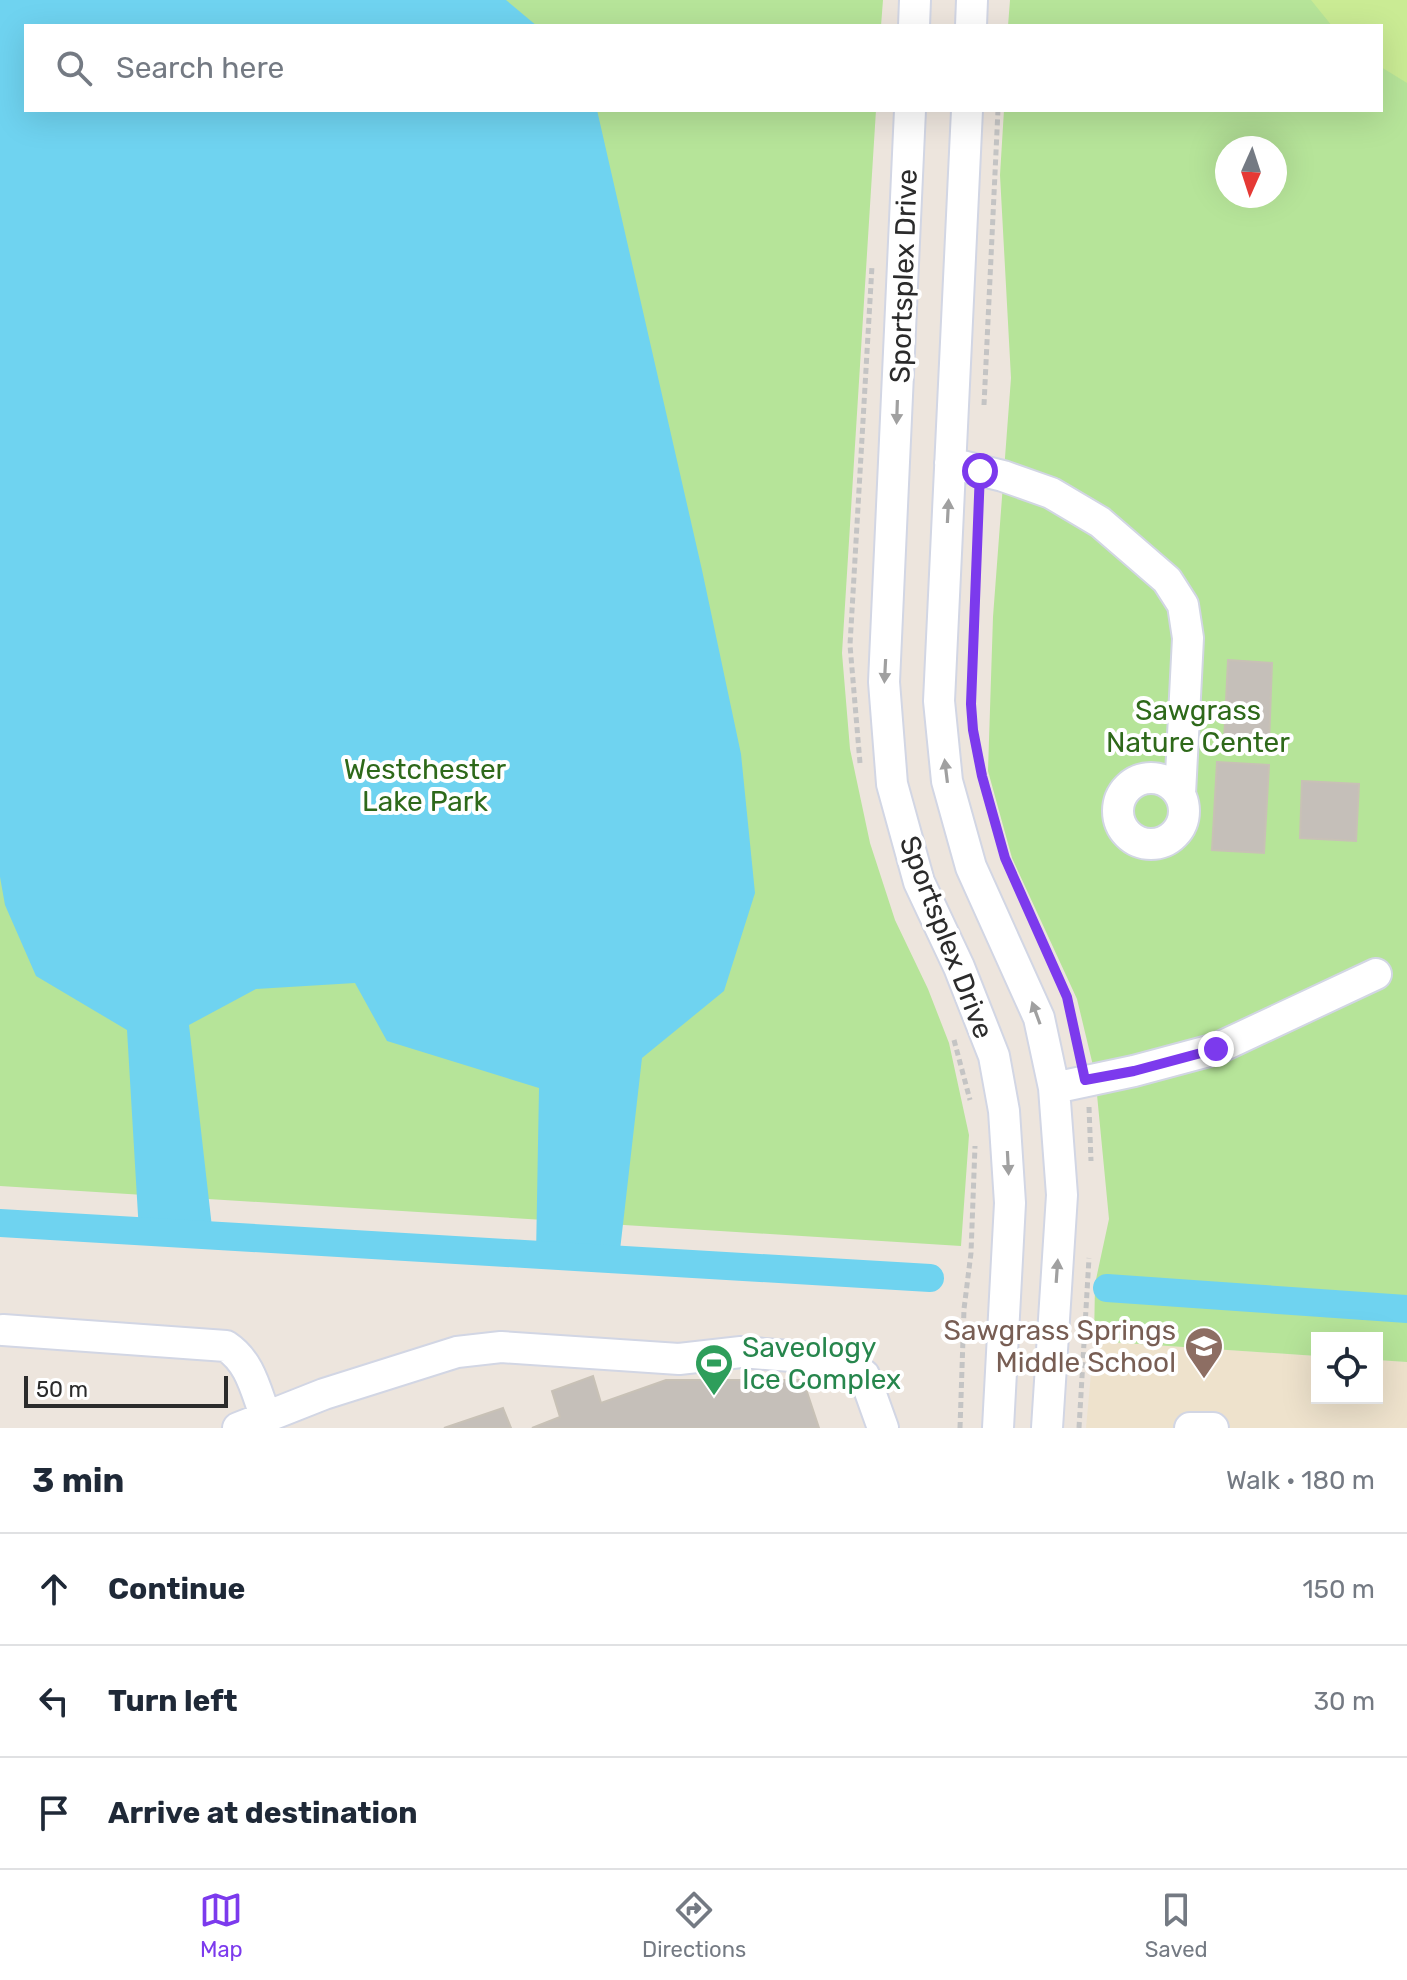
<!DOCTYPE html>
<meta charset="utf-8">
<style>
:root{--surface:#fff;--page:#f6f6f7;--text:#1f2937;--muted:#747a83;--line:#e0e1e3;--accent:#7c3aed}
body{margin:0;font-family:Rubik,sans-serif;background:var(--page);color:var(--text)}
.controls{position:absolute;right:24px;bottom:24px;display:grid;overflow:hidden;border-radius:0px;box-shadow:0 8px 32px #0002}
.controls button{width:72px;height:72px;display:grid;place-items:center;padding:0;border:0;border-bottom:2px solid var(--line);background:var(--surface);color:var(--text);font:40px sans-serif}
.compass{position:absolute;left:1215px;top:136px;width:72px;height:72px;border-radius:50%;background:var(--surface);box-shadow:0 8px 32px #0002;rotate:183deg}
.scale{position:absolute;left:24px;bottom:20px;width:204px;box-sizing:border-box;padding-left:8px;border:4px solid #2b2b2b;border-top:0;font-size:22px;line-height:28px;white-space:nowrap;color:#2b2b2b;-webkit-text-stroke:6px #fff;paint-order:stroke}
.stop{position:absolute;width:24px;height:24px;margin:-18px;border:6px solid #7c3aed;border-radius:50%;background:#fff}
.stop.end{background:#7c3aed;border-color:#fff;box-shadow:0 2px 8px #0008}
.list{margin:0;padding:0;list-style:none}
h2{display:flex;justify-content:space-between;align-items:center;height:104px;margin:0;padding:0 32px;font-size:34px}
h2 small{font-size:26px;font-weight:400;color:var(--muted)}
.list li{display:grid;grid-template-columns:52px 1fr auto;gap:24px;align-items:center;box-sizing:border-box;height:112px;padding:0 32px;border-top:2px solid var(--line)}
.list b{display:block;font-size:30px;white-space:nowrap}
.list em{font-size:26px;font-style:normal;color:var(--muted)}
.icon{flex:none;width:44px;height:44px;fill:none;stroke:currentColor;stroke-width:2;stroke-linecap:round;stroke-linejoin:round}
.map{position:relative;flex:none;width:1407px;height:1428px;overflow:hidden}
.search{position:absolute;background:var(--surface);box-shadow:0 8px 32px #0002;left:24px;right:24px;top:24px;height:88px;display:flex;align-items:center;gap:20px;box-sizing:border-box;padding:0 28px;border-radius:0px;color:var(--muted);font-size:30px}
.sheet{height:440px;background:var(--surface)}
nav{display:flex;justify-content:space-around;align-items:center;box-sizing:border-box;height:112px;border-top:2px solid var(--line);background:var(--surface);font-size:22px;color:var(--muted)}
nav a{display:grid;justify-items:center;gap:4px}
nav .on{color:var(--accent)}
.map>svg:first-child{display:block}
</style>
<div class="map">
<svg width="1407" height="1428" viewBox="0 0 1407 1428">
<rect width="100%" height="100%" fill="#ede5dd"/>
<path fill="#eee2cc" d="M1094 1341 1317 1356V1398H1377V1360L1407 1362V1428H1086Z"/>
<path fill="#b6e499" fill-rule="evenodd" d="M0 0H883L881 26H26V110H876L842 653 850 749 870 843 895 920 928 989 949 1043 969 1135 961 1246 0 1186Z
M1010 0H1407V1362L1377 1360V1338H1317V1356L1094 1341 1095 1284 1109 1219 1095 1074 1077 999 1012 858 988 771 993 617 1011 378 1000 175 1004 110H1381V26H1008ZM1227 148H1275V196H1227Z"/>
<path fill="#caeb94" d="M1311 0H1407V83L1381 67V26H1332Z"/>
<path fill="#6fd3f0" d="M0 0H506L537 26H26V110H597L702 570 741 754 755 893 724 991 642 1058 619 1259 536 1255 539 1088 387 1041 355 983 256 989 189 1025 213 1236 139 1232 127 1030 36 976 5 905 0 877Z"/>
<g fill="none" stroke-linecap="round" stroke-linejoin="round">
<path stroke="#6fd3f0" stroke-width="28" d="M0 1223 930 1278
M1107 1288 1407 1309"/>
</g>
<path fill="#c5bfb9" stroke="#c8c1b6" stroke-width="2" d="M1228 660 1272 663 1269 744 1224 742Z
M1217 762 1269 765 1264 853 1212 850Z
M1302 781 1359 784 1356 841 1300 838Z
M593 1376 601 1403 666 1380H803L819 1428H532L560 1417 552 1391Z
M503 1408 511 1428H444Z"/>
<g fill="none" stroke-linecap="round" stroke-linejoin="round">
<g stroke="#d2d6e4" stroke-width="34">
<path id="minor" d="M914 26 915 0
M971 26 972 0
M910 110 884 682 892 784 919 882 959 967 994 1056 1004 1111 1010 1203 998 1428
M967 110 939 701 947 781 971 867 1039 1018 1054 1088 1062 1195 1047 1428
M950 463 1003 476 1051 493 1100 522 1167 580 1183 605 1188 638 1180 794
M1118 811a33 33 0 1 1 66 0a33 33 0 1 1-66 0Z
M1054 1088 1134 1071 1216 1049 1376 974
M3 1330 226 1346C250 1362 255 1388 265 1415
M238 1428 324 1394 457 1352 501 1347 679 1359 741 1352 841 1360 864 1375 883 1428
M1190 1428H1213"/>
</g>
<path stroke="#c4c4c4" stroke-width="5" stroke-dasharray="6 4" stroke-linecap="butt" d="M984 405 998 110
M971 708 974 622
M973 730 1005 858 1067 997 1081 1057
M860 763 850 645 872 266
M954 1040 970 1100
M1089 1107 1091 1161
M960 1428 964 1309 971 1253 975 1146
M1079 1428 1089 1258"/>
<use href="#minor" stroke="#fff" stroke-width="30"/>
</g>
<defs><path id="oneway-solid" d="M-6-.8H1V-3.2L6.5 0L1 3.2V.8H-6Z" transform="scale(2)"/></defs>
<g fill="#a0a0a0">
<use href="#oneway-solid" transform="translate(897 412) rotate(92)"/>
<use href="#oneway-solid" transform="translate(948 511) rotate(-87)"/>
<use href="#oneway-solid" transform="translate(885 671) rotate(93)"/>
<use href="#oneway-solid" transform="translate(946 771) rotate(-97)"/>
<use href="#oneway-solid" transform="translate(1036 1013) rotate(-110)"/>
<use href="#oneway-solid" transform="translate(1008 1163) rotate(87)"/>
<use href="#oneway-solid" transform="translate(1057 1271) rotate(-86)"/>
</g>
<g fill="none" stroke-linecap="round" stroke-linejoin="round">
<path stroke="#7c3aed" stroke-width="10" d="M980 471 971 704 973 730 982 776 1005 858 1067 997 1085 1080 1134 1071 1216 1049"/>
</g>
<defs>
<g id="school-pin" transform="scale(2)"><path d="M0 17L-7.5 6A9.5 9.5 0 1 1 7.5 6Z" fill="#8d6e63" stroke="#fff"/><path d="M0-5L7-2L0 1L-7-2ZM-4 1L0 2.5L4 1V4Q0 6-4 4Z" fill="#fff"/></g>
<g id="stadium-pin" transform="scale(2)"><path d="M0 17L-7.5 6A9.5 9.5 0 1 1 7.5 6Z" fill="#2e9e5b" stroke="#fff"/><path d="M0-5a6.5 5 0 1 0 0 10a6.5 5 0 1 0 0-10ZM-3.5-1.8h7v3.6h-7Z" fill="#fff"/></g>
</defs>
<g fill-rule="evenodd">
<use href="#school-pin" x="1204" y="1346"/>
<use href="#stadium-pin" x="714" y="1363"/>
</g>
<g text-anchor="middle" stroke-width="8" stroke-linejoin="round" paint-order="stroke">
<g font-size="28" fill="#2b2b2b" stroke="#fff">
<text transform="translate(903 276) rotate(-88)" y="10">Sportsplex Drive</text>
<text transform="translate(947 937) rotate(69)" y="10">Sportsplex Drive</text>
</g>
<g font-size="28" fill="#2e691a" stroke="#fff">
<text x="1198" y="720">Sawgrass<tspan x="1198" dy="32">Nature Center</tspan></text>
<text x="425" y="779">Westchester<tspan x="425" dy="32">Lake Park</tspan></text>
</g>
<g font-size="28" fill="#785e54" stroke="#fff" text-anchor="end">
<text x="1176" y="1340">Sawgrass Springs<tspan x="1176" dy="32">Middle School</tspan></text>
</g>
<g font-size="28" fill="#27864d" stroke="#fff" text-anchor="start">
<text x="742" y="1357">Saveology<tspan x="742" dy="32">Ice Complex</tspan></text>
</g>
</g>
</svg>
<div class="controls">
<button><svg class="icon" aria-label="locate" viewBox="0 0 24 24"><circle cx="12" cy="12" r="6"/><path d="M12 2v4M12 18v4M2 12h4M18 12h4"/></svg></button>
</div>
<svg class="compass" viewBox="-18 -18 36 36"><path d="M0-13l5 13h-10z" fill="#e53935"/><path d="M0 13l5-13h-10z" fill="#747a83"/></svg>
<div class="scale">50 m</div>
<div class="stop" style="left:980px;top:471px"></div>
<div class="stop end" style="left:1216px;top:1049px"></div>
<div class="search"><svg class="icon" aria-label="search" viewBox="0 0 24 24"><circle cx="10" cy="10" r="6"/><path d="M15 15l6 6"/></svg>Search here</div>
</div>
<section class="sheet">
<h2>3 min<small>Walk · 180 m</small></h2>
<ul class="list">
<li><svg class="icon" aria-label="ahead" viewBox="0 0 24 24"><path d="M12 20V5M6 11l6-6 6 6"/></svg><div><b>Continue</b></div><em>150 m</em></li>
<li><svg class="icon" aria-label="left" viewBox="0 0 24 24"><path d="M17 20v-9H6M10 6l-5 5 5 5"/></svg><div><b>Turn left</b></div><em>30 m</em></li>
<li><svg class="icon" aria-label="arrive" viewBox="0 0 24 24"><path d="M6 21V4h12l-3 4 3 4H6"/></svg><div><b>Arrive at destination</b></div></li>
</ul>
</section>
<nav>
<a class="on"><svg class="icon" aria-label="map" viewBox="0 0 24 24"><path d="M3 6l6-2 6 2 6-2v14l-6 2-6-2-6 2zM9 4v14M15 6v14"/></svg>Map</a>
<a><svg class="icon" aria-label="directions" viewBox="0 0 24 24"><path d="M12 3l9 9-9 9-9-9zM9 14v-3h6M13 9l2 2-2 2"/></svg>Directions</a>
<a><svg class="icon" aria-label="saved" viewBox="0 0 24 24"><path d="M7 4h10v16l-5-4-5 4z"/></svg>Saved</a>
</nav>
